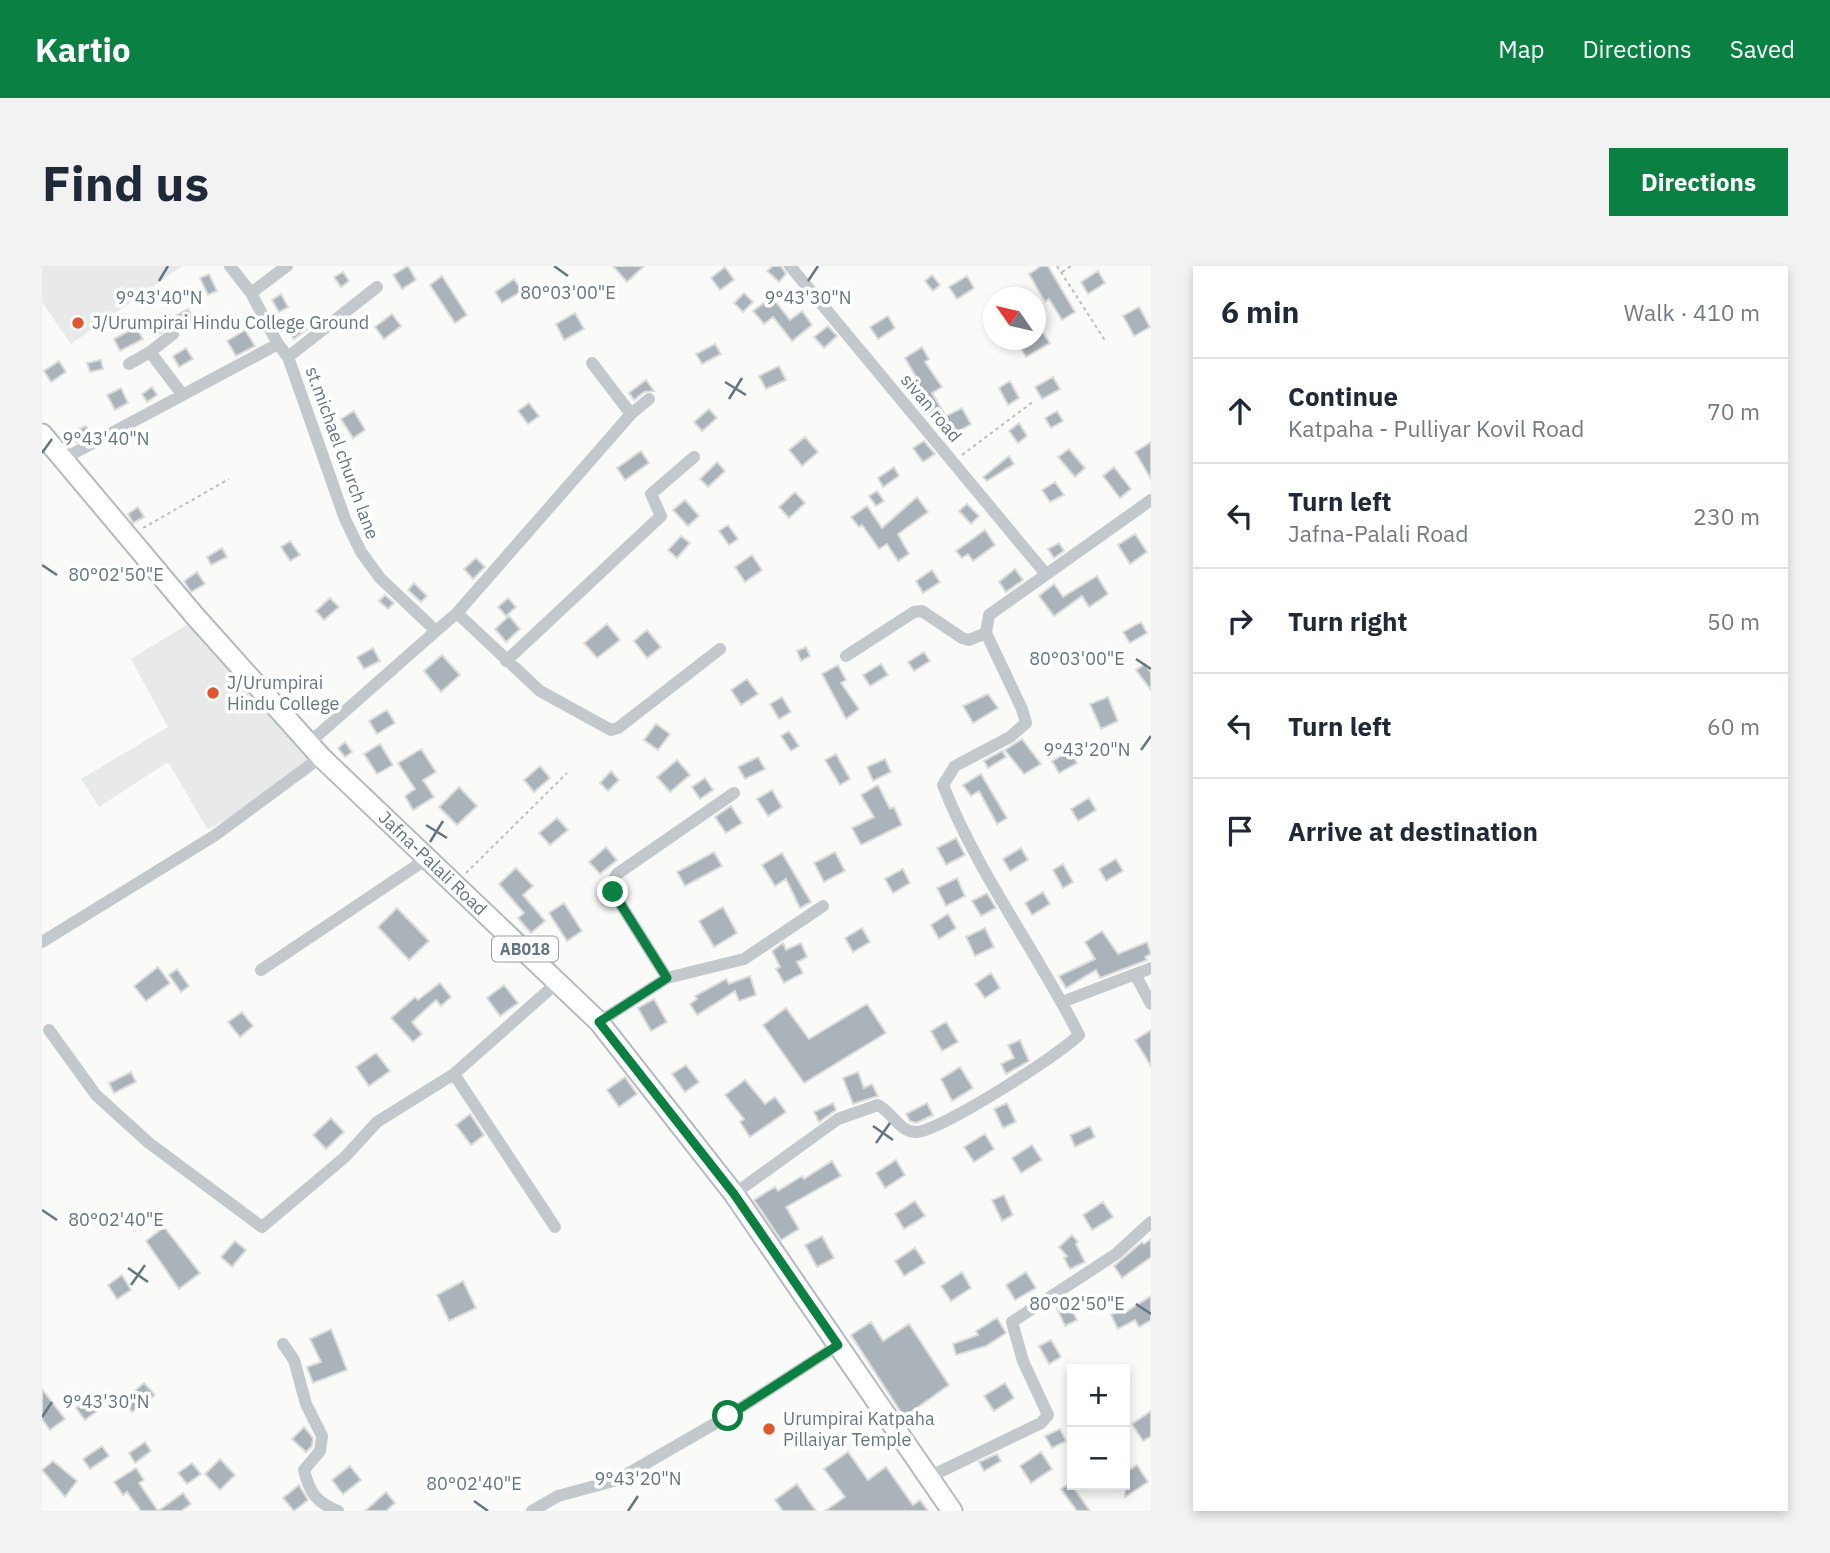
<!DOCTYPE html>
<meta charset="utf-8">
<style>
:root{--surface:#fff;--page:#f2f2f3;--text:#1f2937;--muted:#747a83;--line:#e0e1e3;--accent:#0b8043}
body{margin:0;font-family:"IBM Plex Sans",sans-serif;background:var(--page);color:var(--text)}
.controls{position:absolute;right:21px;bottom:21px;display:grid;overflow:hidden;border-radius:0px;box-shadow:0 4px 10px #0003}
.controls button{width:63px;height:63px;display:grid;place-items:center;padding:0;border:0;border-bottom:2px solid var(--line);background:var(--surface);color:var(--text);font:35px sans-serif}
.compass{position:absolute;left:941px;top:21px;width:63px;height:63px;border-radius:50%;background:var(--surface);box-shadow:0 4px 10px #0003;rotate:304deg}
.stop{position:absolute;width:21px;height:21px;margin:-16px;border:5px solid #0b8043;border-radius:50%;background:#fff}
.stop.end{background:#0b8043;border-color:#fff;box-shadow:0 2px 7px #0008}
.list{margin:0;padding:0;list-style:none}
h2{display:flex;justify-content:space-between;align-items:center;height:91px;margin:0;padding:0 28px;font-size:30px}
h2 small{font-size:23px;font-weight:400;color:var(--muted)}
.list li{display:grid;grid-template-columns:46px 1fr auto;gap:21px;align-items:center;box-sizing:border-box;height:105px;padding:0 28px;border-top:2px solid var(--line)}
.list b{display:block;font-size:26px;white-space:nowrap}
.list p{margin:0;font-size:23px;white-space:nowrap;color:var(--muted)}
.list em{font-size:23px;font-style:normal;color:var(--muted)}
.icon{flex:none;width:38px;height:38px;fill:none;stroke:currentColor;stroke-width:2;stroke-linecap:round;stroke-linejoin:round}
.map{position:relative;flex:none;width:1109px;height:1245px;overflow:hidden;border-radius:0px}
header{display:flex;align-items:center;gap:42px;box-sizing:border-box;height:98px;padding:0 35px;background:var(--accent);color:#fff}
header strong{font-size:33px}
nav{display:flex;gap:38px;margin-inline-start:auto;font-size:24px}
.intro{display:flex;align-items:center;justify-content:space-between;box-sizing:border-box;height:168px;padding:0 42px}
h1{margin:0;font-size:49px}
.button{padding:18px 32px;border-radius:0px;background:var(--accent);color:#fff;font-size:24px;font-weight:700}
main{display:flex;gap:42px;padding:0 42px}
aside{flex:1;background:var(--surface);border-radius:0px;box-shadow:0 4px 10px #0003}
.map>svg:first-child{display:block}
</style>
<header>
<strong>Kartio</strong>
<nav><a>Map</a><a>Directions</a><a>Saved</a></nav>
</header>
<div class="intro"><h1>Find us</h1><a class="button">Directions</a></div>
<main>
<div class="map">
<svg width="1109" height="1245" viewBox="0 0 1109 1245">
<rect width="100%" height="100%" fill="#fafaf8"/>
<path fill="#e8e9e9" d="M0 0H140L29 78 0 36Z
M162 348 293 488 166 564 126 496 57 541 39 513 126 461 89 393Z"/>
<path fill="#aab3b9" stroke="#dcdcda" stroke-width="2" d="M366 0 374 14 360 23 351 9Z
M571 0H602L585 16Z
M731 0H739L744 8 737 16 725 5Z
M999 0H1006L1033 46 1020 54 1007 33 1003 36 987 8Z
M683 1 692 14 678 24 669 12Z
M1056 5 1063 17 1046 28 1039 16Z
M301 6 307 15 299 21 292 11Z
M167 8 175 25 166 29 158 12Z
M890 9 898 19 891 25 883 15Z
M400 10 425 49 413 57 388 19Z
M925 10 932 22 915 33 907 21Z
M472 13 480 25 460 37 453 26Z
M702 27 711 36 701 46 692 37Z
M239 28 246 41 237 46 230 34Z
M730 31 748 54 760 45 770 59 750 75 731 51 722 58 711 45Z
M1097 41 1108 61 1092 70 1081 50Z
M146 43 153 55 139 63 129 60 114 70 110 63Z
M533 47 542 63 522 74 514 58Z
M350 48 359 60 342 73 333 61Z
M846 50 853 62 836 73 828 61Z
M256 52 265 63 252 73 244 63Z
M993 56 1008 77 984 91 974 74H993Z
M786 60 795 70 782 82 772 71Z
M94 61 101 73 78 85 72 73Z
M203 64 213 80 194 90 185 75Z
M673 78 679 88 660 98 654 88Z
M880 81 887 93 883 96 900 121 890 127 902 147 890 155 866 121 876 114 863 92Z
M144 82 151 93 137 101 131 90Z
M59 94 61 103 48 106 45 97Z
M17 95 24 106 9 116 2 105Z
M737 100 744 114 724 123 717 110Z
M1011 111 1018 123 1000 133 993 121Z
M604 114 612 125 602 126 592 134 587 127Z
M968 115 977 132 966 139 957 122Z
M110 121 115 129 105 136 100 128Z
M79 122 86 137 73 144 65 129Z
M487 137 497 150 486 158 476 145Z
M920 142 929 158 912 168 902 151Z
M667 143 675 152 660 165 652 156Z
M312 145 323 164 311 172 299 153Z
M1015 145 1021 155 1009 162 1003 152Z
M977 157 985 170 976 177 967 165Z
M44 160 48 169 34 176 30 166Z
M763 171 776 186 760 200 747 184Z
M882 175 893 188 881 196 871 182Z
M1109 176V213L1093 186Z
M1027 183 1043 202 1033 211 1016 191Z
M599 185 607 197 583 214 575 202Z
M967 190 972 198 945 215 941 211Z
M675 196 683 205 666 221 658 213Z
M852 201 857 210 841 221 836 212Z
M1072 201 1089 223 1078 232 1061 210Z
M1013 216 1022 229 1008 236 1000 224Z
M835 225 842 235 834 240 827 230Z
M753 226 763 237 747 252 737 241Z
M875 231 886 246 856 268 867 288 856 295 845 278 837 283 820 259 817 261 809 251 825 240 840 262Z
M643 234 657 250 646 260 631 244Z
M925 238 937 250 929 258 917 245Z
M96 241 102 251 91 257 86 248Z
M686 259 696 273 687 279 677 265Z
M943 264 953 279 931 295 926 288 920 292 914 285Z
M1093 268 1105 286 1088 298 1076 279Z
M639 270 648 277 635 292 626 284Z
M248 275 258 289 248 295 239 281Z
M1017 277 1022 285 1012 292 1006 283Z
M180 282 185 291 169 299 165 291Z
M710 289 720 304 703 316 693 301Z
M434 292 443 301 431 313 422 303Z
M973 303 981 314 964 326 957 316Z
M890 304 898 316 881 327 874 315Z
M155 306 163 318 149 326 142 315Z
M1055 310 1066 328 1047 341 1040 330 1012 350 997 330 1012 318 1021 331Z
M372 317 385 330 379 336 366 324Z
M343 329 352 337 346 343 337 335Z
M288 332 297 341 282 354 274 345Z
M466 332 474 341 464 350 456 341Z
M467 350 478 363 464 376 453 363Z
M1099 356 1105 367 1088 377 1081 366Z
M565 358 578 374 555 392 542 377Z
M605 364 619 381 605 392 592 375Z
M764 381 768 390 759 395 755 385Z
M331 382 338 395 322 403 315 391Z
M882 386 888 395 872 405 866 396Z
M400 389 418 409 399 426 382 405Z
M839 398 846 409 828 420 821 409Z
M1103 398 1109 407V424L1094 404Z
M796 399 804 414 799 417 817 443 804 453 780 408Z
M705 413 716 428 699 439 689 424Z
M946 428 956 442 931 457 921 440Z
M740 431 749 446 737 453 728 438Z
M1066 431 1076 455 1059 463 1048 438Z
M345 444 353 457 335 468 327 455Z
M614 458 628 468 616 484 602 474Z
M747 465 757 480 749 485 739 470Z
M980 473 999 498 982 508 963 484Z
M303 476 310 486 303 491 296 482Z
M338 478 351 499 335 508 322 488Z
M379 483 394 506 381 514 392 531 371 544 363 530 373 523 356 497Z
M960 485 964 491 946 502 942 495Z
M1028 485 1035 497 1017 507 1010 495Z
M794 488 808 513 798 519 783 494Z
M716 491 723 503 703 513 696 501Z
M843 493 849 506 831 515 825 501Z
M635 494 648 509 628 526 615 511Z
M498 500 508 512 492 526 482 514Z
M569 505 577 514 566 525 558 517Z
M939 508 965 552 955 558 937 525 929 530 921 519Z
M663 512 671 524 658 533 650 521Z
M836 519 848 543 852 541 860 559 819 579 810 562 832 551 819 529Z
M417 521 435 540 415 559 397 541Z
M730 524 740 541 726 550 715 533Z
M1047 532 1054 544 1036 555 1029 543Z
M689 540 700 557 684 567 673 551Z
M515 552 526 564 508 579 497 567Z
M914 572 923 589 904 599 895 582Z
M564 581 575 594 558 608 547 596Z
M979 582 986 594 968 605 961 593Z
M672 586 680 600 643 620 635 606Z
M793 586 803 605 782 616 772 597Z
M740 587 769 636 758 642 744 613 733 620 720 599Z
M1074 593 1081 605 1064 615 1057 603Z
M1021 598 1031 616 1021 622 1011 604Z
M474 602 491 620 481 629 503 655 489 667 476 652 482 647 457 618Z
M861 603 868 617 851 627 843 613Z
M915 612 923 630 904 640 895 622Z
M1001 626 1008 638 990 649 983 637Z
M945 627 954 642 939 650 930 635Z
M522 637 540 665 525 675 507 647Z
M681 641 695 667 672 681 657 655Z
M355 642 387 675 367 694 336 661Z
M906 648 914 662 897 673 889 659Z
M820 662 828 676 811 686 803 672Z
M943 662 952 681 933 690 924 671Z
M1060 665 1076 688 1105 676 1109 688 1103 691 1105 694 1058 712 1054 704 1024 722 1017 710 1053 693 1043 676Z
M741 677 744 684 759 677 765 691 755 696 761 707 742 717 734 703 738 701 730 685Z
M116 701 128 717 104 735 92 720Z
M135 703 147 720 139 726 127 709Z
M949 707 958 722 943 732 933 718Z
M708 710 714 729 697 735 693 725 655 749 648 738 655 733 653 730 684 713 687 718Z
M398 717 409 731 399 740 394 734 370 756 380 768 371 776 349 752 373 731 376 734Z
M462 719 476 737 458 750 445 732Z
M612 733 625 756 609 765 596 742Z
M825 738 844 767 762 817 721 759 744 742 767 773Z
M200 746 211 760 198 771 186 756Z
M904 756 916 776 900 785 889 765Z
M1109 764V800L1093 774Z
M978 774 987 795 964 808 959 798 972 792 966 779Z
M334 787 348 805 327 820 314 801Z
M644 799 657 816 643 826 630 808Z
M918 801 931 822 910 835 899 813Z
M89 806 94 816 72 827 67 817Z
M816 806 822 822 830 818 836 830 811 838 801 812Z
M583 811 595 828 577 841 565 824Z
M703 814 723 838 733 831 744 846 708 871 698 856 702 853 683 829Z
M791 837 794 844 777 856 772 846Z
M885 837 891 849 874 857 868 855 864 848Z
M965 837 974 856 961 862 952 843Z
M428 848 442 869 429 879 414 859Z
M289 852 302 866 284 883 271 869Z
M1048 860 1053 871 1033 881 1028 869Z
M943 868 952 883 932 896 922 881Z
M990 879 1000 894 979 907 970 892Z
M854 894 863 909 843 922 834 907Z
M790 895 799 910 744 941 757 963 739 974 712 934 733 921 736 925 760 910 762 913Z
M962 929 971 949 960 955 950 934Z
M873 935 883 950 862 963 853 948Z
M1061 936 1071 951 1050 964 1041 949Z
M122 961 158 1007 137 1023 104 975Z
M1030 969 1036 976 1034 978 1043 996 1028 1003 1022 992 1025 990 1017 981Z
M780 970 792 992 775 1001 763 979Z
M1109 973V991L1080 1012 1072 1000 1100 976 1102 978Z
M193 975 204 984 190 1001 179 991Z
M873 982 883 997 862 1010 853 995Z
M920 1006 929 1022 909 1035 899 1020Z
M984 1006 994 1022 973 1034 964 1019Z
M80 1009 89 1024 75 1033 66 1019Z
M421 1015 434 1042 407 1055 395 1029Z
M1109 1030V1054L1097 1061 1093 1054 1076 1063 1069 1049 1080 1043 1082 1047Z
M1025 1034 1035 1054 1023 1060 1014 1040Z
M955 1052 964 1067 944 1080 914 1089 911 1078 936 1069 934 1065Z
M829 1056 841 1075 867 1058 907 1119 862 1151 809 1069Z
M289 1063 305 1104 271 1117 265 1101 279 1096 268 1073Z
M1009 1074 1019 1091 1007 1098 997 1080Z
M102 1117 113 1129 90 1146 81 1135Z
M963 1117 972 1132 952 1145 942 1130Z
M0 1123 23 1153 8 1164 0 1153Z
M50 1130 59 1142 43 1154 34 1142Z
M1109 1145V1170L1101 1175 1090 1158Z
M262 1161 271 1172 270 1180 264 1186 250 1173Z
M1018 1163 1024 1175 1010 1182 1003 1170Z
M103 1176 109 1185 93 1197 87 1187Z
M60 1180 67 1190 48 1203 41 1193Z
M806 1186 826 1214 844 1201 871 1239 878 1234 886 1245H783L803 1231 782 1203Z
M999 1186 1010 1203 989 1217 978 1200Z
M955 1188 959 1195 942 1205 937 1196Z
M178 1193 193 1209 178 1224 163 1208Z
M11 1195 35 1215 23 1231 0 1204Z
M150 1197 159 1208 145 1218 136 1207Z
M1095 1199 1106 1216 1083 1231V1207Z
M308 1200 319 1214 301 1228 290 1214Z
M94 1202 102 1214 97 1217 116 1245 141 1227 149 1238 139 1245H99L85 1226 81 1229 72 1216Z
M1028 1217 1048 1245H1035L1019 1223Z
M755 1218 774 1245H741L733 1234Z
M257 1219 266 1234 252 1245 241 1232Z
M344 1226 353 1237 344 1245H323Z"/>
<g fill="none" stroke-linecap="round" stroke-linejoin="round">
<g stroke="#b5babe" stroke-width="23">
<g id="primary">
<path id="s1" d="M0 168 152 349 279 491 557 756 692 928 910 1245"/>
</g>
</g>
<path stroke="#bbbfc2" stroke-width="2" stroke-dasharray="3.5 3.5" stroke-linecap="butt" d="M1015 0 1064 76
M1020 6 1029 0
M920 189 992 135
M101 262 187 213
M424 607 525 507"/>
<path stroke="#c3c8cc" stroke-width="12" d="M188 0 209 27
M748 0 1003 307
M131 68 108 86 140 128
M236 78 209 27 245 0
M246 91 335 21
M87 98 108 86
M589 148 607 133
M19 194 236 78 246 91 303 253 319 286 338 312 394 365 268 476
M415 347 498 425 569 464 576 462 678 383
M394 365 415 347 589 148 550 97
M804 390 872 346 880 345 920 372 927 374 944 367
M464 395 619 250 609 228 652 191
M0 676 172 570 279 491
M219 704 386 592
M1094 710 1109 738
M625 712 571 626 570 616 575 608 692 527
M1020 736 1109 702
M557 756 625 712 702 693 781 640
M7 764 54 829 107 877 220 961 303 891 335 856 412 808 517 715
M412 808 513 961
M692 928 796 853 836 839C850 846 858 867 875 866 900 864 1017 789 1037 769 994 684 936 608 901 519L913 500 968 471 984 457 980 443 944 367 947 349 1109 234
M241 1078 252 1094 264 1138 280 1170 278 1185 262 1204C267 1226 275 1237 296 1245
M887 1211 999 1157 1006 1149 981 1095 970 1056 1074 988 1109 956
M490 1245 516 1230 575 1214 686 1150 796 1079"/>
<use href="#primary" stroke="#fff" stroke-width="19"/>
</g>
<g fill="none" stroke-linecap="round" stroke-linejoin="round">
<path stroke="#0b8043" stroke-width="9" d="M571 626 625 712 557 756 692 928 796 1079 686 1150"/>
</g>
<path fill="none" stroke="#657683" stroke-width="2.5" d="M512 0 526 10M117 15 126 0M766 15 776 0M683 116 704 129M687 133 700 112M0 187 10 173M0 299 15 309M1094 393 1109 403M1099 484 1109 470M384 559 405 572M388 576 401 555M831 860 851 874M834 877 848 857M0 944 15 954M86 1002 106 1016M89 1019 103 999M1094 1038 1109 1048M0 1151 10 1136M432 1235 446 1245M586 1245 596 1230"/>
<g fill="#e4572e" stroke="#fff" stroke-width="2.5">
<circle cx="36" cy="57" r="7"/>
<circle cx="171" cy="427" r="7"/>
<circle cx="727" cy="1163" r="7"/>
</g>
<g text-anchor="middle" stroke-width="7" stroke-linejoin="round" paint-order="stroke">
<rect fill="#fff" stroke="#939fa8" stroke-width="2" x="450" y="670.5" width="66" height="25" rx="5"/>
<g font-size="16" font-weight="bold" fill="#657683">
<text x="483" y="689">AB018</text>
</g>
<g font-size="18" fill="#657683" stroke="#fff" text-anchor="start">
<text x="50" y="63">J/Urumpirai Hindu College Ground</text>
<text x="185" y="423">J/Urumpirai<tspan x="185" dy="21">Hindu College</tspan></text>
<text x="741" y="1159">Urumpirai Katpaha<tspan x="741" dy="21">Pillaiyar Temple</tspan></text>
</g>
<g font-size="18" fill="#657683" stroke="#fff">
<text transform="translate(889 142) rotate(50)" y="6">sivan road</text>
<text transform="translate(300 187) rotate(70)" y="6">st.michael church lane</text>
<text dy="6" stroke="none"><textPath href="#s1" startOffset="581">Jafna-Palali Road</textPath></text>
</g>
</g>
<g font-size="18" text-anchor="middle" fill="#657683" stroke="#fff" stroke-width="7" stroke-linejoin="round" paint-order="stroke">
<text x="526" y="33">80°03'00"E</text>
<text x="117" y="38">9°43'40"N</text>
<text x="766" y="38">9°43'30"N</text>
<text x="64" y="179">9°43'40"N</text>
<text x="74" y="315">80°02'50"E</text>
<text x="1035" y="399">80°03'00"E</text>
<text x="1045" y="490">9°43'20"N</text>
<text x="74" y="960">80°02'40"E</text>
<text x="1035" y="1044">80°02'50"E</text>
<text x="64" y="1142">9°43'30"N</text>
<text x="596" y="1219">9°43'20"N</text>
<text x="432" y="1224">80°02'40"E</text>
</g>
</svg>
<div class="controls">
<button>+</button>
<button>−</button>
</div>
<svg class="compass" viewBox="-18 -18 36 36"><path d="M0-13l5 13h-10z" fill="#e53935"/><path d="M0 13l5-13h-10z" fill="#747a83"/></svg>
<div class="stop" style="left:686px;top:1150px"></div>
<div class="stop end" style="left:571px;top:626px"></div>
</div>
<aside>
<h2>6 min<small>Walk · 410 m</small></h2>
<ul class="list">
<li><svg class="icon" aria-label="ahead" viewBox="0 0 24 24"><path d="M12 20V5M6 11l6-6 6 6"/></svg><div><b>Continue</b><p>Katpaha - Pulliyar Kovil Road</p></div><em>70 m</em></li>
<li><svg class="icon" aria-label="left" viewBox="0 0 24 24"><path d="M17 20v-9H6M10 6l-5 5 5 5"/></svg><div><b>Turn left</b><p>Jafna-Palali Road</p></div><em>230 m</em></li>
<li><svg class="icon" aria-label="right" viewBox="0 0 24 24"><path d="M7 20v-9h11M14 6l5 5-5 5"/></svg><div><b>Turn right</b></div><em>50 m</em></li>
<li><svg class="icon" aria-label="left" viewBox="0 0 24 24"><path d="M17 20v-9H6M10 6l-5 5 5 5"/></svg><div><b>Turn left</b></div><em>60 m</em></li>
<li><svg class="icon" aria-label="arrive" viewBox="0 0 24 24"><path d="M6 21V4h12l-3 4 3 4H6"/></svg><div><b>Arrive at destination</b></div></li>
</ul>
</aside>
</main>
